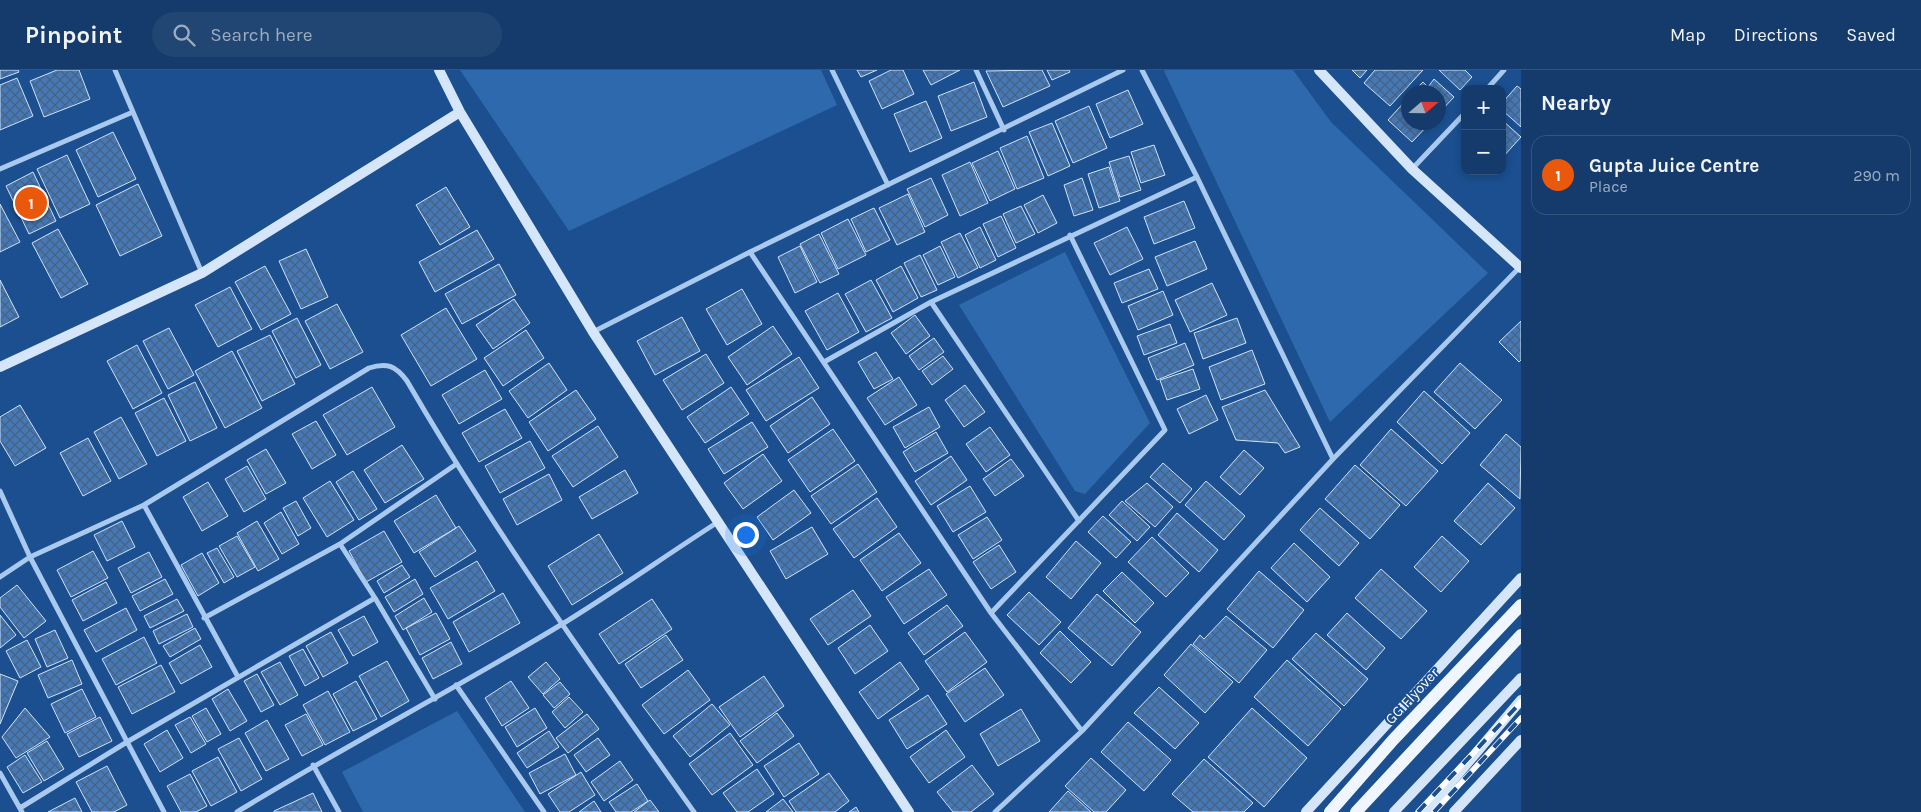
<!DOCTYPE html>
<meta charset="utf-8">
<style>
:root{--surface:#143b6b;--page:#214673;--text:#f1f3f6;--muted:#9dadc1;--line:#33557e;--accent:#ea580c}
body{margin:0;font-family:Karla,sans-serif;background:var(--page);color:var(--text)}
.controls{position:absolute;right:15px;top:15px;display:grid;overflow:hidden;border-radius:10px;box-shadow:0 2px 8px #0003}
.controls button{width:45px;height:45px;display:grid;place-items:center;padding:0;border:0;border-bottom:1px solid var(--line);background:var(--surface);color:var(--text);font:25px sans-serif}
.compass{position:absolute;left:1401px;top:15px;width:45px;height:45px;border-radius:50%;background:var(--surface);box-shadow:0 2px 8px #0003;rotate:70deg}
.you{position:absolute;left:745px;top:464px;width:18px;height:18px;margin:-12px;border:4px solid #fff;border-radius:50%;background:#1a73e8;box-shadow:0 0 0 8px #1a73e833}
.badge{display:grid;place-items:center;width:32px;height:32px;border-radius:50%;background:var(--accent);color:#fff;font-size:16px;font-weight:700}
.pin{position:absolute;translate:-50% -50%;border:2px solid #fff;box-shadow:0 1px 5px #0006}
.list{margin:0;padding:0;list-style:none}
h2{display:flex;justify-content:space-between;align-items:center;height:65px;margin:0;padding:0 20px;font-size:21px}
h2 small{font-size:16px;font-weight:400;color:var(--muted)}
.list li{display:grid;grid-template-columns:32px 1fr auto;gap:15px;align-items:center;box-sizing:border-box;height:80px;margin:0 10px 10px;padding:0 10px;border:1px solid var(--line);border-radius:15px}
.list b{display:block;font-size:19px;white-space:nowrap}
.list p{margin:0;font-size:16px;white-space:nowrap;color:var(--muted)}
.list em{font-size:16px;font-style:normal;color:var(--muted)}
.icon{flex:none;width:28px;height:28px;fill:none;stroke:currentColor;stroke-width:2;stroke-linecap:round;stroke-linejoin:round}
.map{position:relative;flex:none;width:1521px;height:742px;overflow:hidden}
header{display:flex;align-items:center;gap:30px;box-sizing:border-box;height:70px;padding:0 25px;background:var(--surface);border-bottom:1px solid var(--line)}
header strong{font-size:24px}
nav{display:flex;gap:28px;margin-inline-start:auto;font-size:18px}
.search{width:350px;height:45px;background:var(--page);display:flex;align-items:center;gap:12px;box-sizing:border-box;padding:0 18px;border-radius:28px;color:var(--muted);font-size:19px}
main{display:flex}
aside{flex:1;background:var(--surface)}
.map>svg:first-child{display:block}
</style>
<header>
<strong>Pinpoint</strong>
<div class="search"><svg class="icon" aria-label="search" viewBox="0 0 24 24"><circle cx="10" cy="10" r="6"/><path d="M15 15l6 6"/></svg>Search here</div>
<nav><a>Map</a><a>Directions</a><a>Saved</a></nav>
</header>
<main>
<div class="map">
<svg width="1521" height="742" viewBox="0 0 1521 742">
<defs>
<pattern id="building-cross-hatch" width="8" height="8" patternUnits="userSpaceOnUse" patternTransform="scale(1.25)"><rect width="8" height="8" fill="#4478b7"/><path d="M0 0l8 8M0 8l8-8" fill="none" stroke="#486282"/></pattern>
</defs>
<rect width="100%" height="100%" fill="#1b4f8f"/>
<path fill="#2e69ad" d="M460 0H821L837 35 569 161Z
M1166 0H1293L1331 52 1488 203 1330 352 1164 1Z
M1065 182 1150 353 1085 424 1075 421 959 235Z
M457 641 525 742H363L342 702Z"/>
<path fill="url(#building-cross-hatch)" stroke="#cfe3fa" d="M0 0H18L19 2 0 9Z
M57 0H79L90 29 44 47 30 11Z
M857 0H877L861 7Z
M891 0H903L914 24 882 39 869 11Z
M923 0H960L931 15Z
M1042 0 1050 16 1003 37 986 1Z
M1047 0H1069L1070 2 1052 10Z
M1352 0H1367L1360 8Z
M1375 0H1423L1390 36 1364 13Z
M1439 0H1465L1472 7 1460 20Z
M17 8 33 46 0 60V15Z
M1434 9 1454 27 1438 44V22H1413L1423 12 1428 17Z
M974 12 987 47 951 61 938 26Z
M1517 16 1521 19V57L1502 40V33Z
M1128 20 1143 54 1110 68 1096 34Z
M1408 28V52H1431L1412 72 1388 50Z
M926 31 942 68 910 82 894 44Z
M1089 36 1107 78 1073 93 1055 51Z
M1502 50 1521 67 1502 88Z
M1052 53 1070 96 1048 106 1029 62Z
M113 62 136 109 98 127 76 80Z
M1027 66 1044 108 1017 119 1000 78Z
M1154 75 1165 105 1141 113 1131 82Z
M998 81 1015 119 990 131 972 93Z
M67 85 90 134 60 148 37 99Z
M1129 86 1141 120 1120 127 1109 92Z
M970 92 988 133 960 146 942 105Z
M1109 97 1120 131 1099 138 1088 104Z
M33 102 56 151 29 164 6 116Z
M931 108 948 145 925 157 907 119Z
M1082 108 1093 140 1074 146 1064 115Z
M138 114 162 166 120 186 96 135Z
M446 117 470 157 440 175 416 135Z
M908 124 925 162 897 175 879 138Z
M1043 125 1057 153 1038 163 1024 135Z
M1184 131 1195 158 1154 174 1144 147Z
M0 134 20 172 0 182Z
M1021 136 1035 164 1016 173 1003 144Z
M874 138 890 170 866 182 851 149Z
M1001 146 1016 178 998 187 983 154Z
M848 149 866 185 838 199 821 163Z
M980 157 996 190 980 198 965 165Z
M1127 157 1143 189 1110 205 1094 173Z
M58 159 88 214 61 228 32 173Z
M477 160 494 189 435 222 419 192Z
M960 163 978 198 958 208 941 172Z
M819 164 839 204 820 213 800 174Z
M1195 171 1207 199 1167 216 1155 187Z
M800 176 817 212 795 223 778 187Z
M940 176 955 207 938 215 923 185Z
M306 179 328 227 301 239 279 191Z
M920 185 937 220 921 227 904 193Z
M499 194 516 225 462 254 445 224Z
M265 196 291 244 261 260 235 212Z
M901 196 918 228 893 242 876 210Z
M1149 199 1158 219 1122 233 1114 213Z
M0 210 19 247 0 257Z
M871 210 892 248 866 262 845 224Z
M1212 213 1227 245 1190 262 1175 230Z
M230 217 252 259 218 277 195 235Z
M742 219 762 254 727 275 706 239Z
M1163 221 1173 245 1138 260 1128 236Z
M838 223 859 262 827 280 805 241Z
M514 229 530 253 493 279 476 255Z
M337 234 363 282 330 299 305 251Z
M446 238 477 289 431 316 401 265Z
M915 245 930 266 906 284 891 263Z
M682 247 700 281 655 305 637 271Z
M297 248 321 295 296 308 272 261Z
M1237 248 1246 273 1203 289 1194 263Z
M1521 251V290L1519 292 1499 272Z
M1170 254 1177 273 1144 285 1137 266Z
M773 256 792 284 747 315 728 287Z
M169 258 194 305 168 319 143 271Z
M526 260 544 288 503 316 484 288Z
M270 265 295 314 262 331 237 281Z
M934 268 944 282 919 300 909 286Z
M1185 273 1194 295 1157 310 1148 288Z
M137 275 162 323 133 339 107 291Z
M1252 280 1265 314 1221 330 1209 297Z
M232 281 262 338 225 358 195 301Z
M876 282 893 309 874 319 858 292Z
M706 284 724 313 682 340 663 310Z
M943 286 953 299 932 315 922 301Z
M799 287 819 318 766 351 746 320Z
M549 293 567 320 528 348 509 321Z
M1460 293 1502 330 1475 359 1434 322Z
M1193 299 1200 319 1167 330 1160 310Z
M485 300 502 329 459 354 442 325Z
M899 307 917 335 885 355 867 328Z
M195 312 217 358 190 371 168 325Z
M965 315 985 342 964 357 945 330Z
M372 317 395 357 347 385 323 345Z
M731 317 749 344 705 373 687 347Z
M576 320 596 349 548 381 529 352Z
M1265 320 1300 377 1285 383 1278 373 1236 370 1222 337Z
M1424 321 1470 363 1442 394 1397 352Z
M1206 325 1218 350 1189 364 1177 339Z
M812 327 830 354 788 383 770 356Z
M164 328 186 371 157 386 135 343Z
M20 335 46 378 15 396 0 371V347Z
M929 337 940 357 905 378 893 357Z
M505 339 522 368 479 392 462 363Z
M121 347 147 394 119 409 94 362Z
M316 351 336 385 312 399 292 364Z
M752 352 768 377 724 404 708 379Z
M598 356 618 387 573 417 552 386Z
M990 357 1010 385 986 402 966 374Z
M833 359 855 391 810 422 788 390Z
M1391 359 1438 401 1406 436 1360 395Z
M936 362 948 383 915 402 903 382Z
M1506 364 1521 377 1520 429 1480 395Z
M88 368 111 411 83 426 60 383Z
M530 371 545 398 500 423 485 396Z
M402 375 424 409 385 433 364 400Z
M266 379 286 413 266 424 247 390Z
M1244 380 1264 398 1240 425 1220 407Z
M763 384 782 411 743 439 724 413Z
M951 386 967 410 931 435 915 411Z
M1011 389 1024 406 995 426 983 409Z
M1163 393 1192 419 1180 433 1150 407Z
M858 394 877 422 831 454 811 426Z
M1355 395 1400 435 1370 469 1325 429Z
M247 396 266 429 244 442 225 409Z
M625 400 638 423 592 449 579 427Z
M353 401 377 439 359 450 336 412Z
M549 404 562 430 517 455 503 429Z
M330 411 354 450 327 467 303 428Z
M1206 411 1245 446 1224 470 1185 435Z
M208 412 228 446 202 461 183 427Z
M1147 413 1173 437 1155 457 1125 431Z
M1488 413 1515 438 1481 475 1454 451Z
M970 416 986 442 953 462 937 436Z
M794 420 811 443 773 470 757 447Z
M436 425 456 458 414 483 394 451Z
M877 428 897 457 854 488 833 459Z
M296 431 311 458 298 466 283 438Z
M1122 431 1150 457 1137 471 1109 445Z
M1320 438 1359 473 1339 496 1300 460Z
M281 442 299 474 282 484 264 453Z
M1177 443 1218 480 1199 502 1158 465Z
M1103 446 1131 472 1116 488 1088 462Z
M987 447 1002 470 973 489 958 465Z
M122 451 135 477 107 491 94 465Z
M257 451 279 489 258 501 237 463Z
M459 456 476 481 435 507 419 482Z
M812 457 828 484 786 509 770 481Z
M384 461 402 492 366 512 349 481Z
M899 463 921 493 882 521 860 490Z
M599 464 623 503 572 535 548 496Z
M237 466 255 497 237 507 219 476Z
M1442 466 1469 491 1441 522 1414 497Z
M1152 467 1189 503 1166 527 1128 492Z
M1076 471 1101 493 1071 529 1046 507Z
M1294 473 1330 507 1307 532 1271 498Z
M999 475 1016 502 991 519 973 492Z
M217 478 234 507 224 513 207 483Z
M93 481 108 508 71 527 57 500Z
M149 482 162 507 131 523 118 498Z
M202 483 219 513 198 526 181 495Z
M477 491 495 521 448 549 430 518Z
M402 495 410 507 384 523 377 511Z
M929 499 947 525 904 554 886 527Z
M1381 499 1427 541 1401 569 1355 528Z
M1259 501 1304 540 1273 578 1227 539Z
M1122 502 1154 533 1135 553 1103 521Z
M165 509 173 524 140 541 132 526Z
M415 509 423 524 394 542 385 527Z
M106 512 117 533 83 551 72 530Z
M17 515 46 551 24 568 0 537V528Z
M853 520 871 546 828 575 810 549Z
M1029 522 1061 552 1039 575 1007 545Z
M503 523 520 553 469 582 453 552Z
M1097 524 1141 562 1112 596 1068 558Z
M424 528 432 542 403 560 395 546Z
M177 529 184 541 150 558 144 546Z
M652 529 672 559 619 594 599 564Z
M947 535 963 556 924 585 908 563Z
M126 538 137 560 96 582 84 560Z
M436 543 450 569 420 585 406 558Z
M1347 543 1385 578 1366 600 1327 565Z
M187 544 193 557 159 574 153 561Z
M0 545 16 565 0 578Z
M364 546 378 572 353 586 338 560Z
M1226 546 1267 580 1239 613 1193 574 1200 565 1204 569Z
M870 555 888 581 855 604 838 578Z
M195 558 201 569 170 587 163 576Z
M55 560 68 588 47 597 35 569Z
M1060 561 1091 592 1071 613 1040 583Z
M331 562 348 593 323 607 306 576Z
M965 562 987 592 947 622 925 591Z
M1316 563 1368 609 1344 636 1292 589Z
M666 565 683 590 641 618 625 594Z
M144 567 157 593 116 615 102 589Z
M27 570 41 597 20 608 6 581Z
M451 572 462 594 433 609 422 588Z
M1191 574 1233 612 1205 643 1164 605Z
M200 575 212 597 181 614 169 593Z
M303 579 319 608 305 616 289 586Z
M72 590 82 614 48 628 38 605Z
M1287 590 1341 639 1308 676 1254 627Z
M387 591 409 631 381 647 359 606Z
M280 592 298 625 280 635 261 602Z
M546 592 560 609 543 624 528 607Z
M900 592 919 619 878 649 859 622Z
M161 595 175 622 132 644 118 617Z
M985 598 1004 625 965 652 946 624Z
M688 600 710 630 664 664 642 635Z
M0 604 18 611 0 654Z
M257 604 274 635 261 642 244 611Z
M764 606 784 636 740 667 719 637Z
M356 611 377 649 353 661 333 624Z
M511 611 529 638 502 656 485 628Z
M560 612 570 624 554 638 543 625Z
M1159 617 1199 653 1175 679 1134 643Z
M82 619 96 647 65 663 51 634Z
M228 619 247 651 230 661 212 629Z
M328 621 350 662 325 675 303 635Z
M928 625 947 654 907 679 889 650Z
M569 627 583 642 565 658 552 642Z
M712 634 730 655 690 687 673 666Z
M25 638 50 667 16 688 2 667Z
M206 638 221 664 207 672 192 646Z
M535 638 547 658 517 677 505 657Z
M1252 638 1307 688 1264 737 1208 687Z
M1021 639 1040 671 998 696 980 664Z
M777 643 794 666 757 693 740 671Z
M306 644 323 675 302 686 285 655Z
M587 644 599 659 568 683 556 668Z
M100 647 112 671 79 687 67 664Z
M190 647 206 674 191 683 175 655Z
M267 650 289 689 266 701 245 663Z
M1128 652 1171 690 1144 721 1101 682Z
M167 660 183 688 160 702 144 674Z
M946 660 965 687 929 713 910 687Z
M549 661 559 677 527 698 517 683Z
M730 663 753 695 712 725 689 694Z
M239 668 262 709 241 721 218 679Z
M598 668 610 685 586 702 574 685Z
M47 671 64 699 44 711 27 683Z
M799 673 819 704 784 727 764 696Z
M565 684 576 705 540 724 529 703Z
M25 685 42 712 23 723 7 697Z
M218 687 237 722 211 736 192 701Z
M1091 688 1126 720 1106 742H1094L1065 716Z
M1204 689 1253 733 1244 742H1193L1172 724Z
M620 691 633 710 604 731 591 712Z
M972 695 994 724 971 742H953L937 722Z
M107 696 127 735 114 742H92L76 712Z
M757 699 774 724 748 742H737L723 723Z
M581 702 595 725 569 742H560L548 724Z
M829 703 849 731 835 742H796L789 731Z
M190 704 207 736 196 742H181L167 716Z
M637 714 648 731 631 742H616L609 732Z
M1068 721 1091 742H1049Z
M313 723 322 742H274V741Z
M75 728 82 742H48Z
M783 729 793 742H766Z
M650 730 659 742H634Z
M594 731 601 742H579Z
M856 737 859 742H849Z"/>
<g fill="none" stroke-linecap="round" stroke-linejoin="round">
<path stroke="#a9c9ee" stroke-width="5" d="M115 0 202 203
M832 0 888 115
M976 0 1004 60
M1142 0 1197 107 1333 389
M1487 19 1504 0
M0 99 133 42
M1412 99 1465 43
M750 182 991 543 1082 661
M931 232 1079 451
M593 262 750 182 1123 0
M824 292 931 232 1197 107
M0 421 30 487 164 742
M144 435 238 607
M340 474 375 528 435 629
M0 507 30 487 144 435 369 298C387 292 396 296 407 311 494 461 594 601 694 742
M991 543 1165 360 1070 165
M204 548 340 474 455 395
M456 615 544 742
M313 695 339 742
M0 703 22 742
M20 738 127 672 375 528
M237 742C343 677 453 620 559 556 613 523 665 486 718 452
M995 742 1082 661 1333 389 1520 197"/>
<path stroke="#d6e6fa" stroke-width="10" d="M439 0 460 42 593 262 909 742
M1319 0 1412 99 1521 198
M0 297 202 203 460 42
M1306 742 1521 508
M1394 742 1521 608
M1426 742 1521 630
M1454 742 1521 670"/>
<path stroke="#f0f6ff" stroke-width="12" d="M1330 742 1393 670 1521 535
M1356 742 1521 565"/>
<g stroke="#fff" stroke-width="5.5">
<path id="rail" d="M1418 742 1521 632
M1434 742 1521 648"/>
</g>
<use href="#rail" stroke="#1b4f8f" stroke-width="4" stroke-dasharray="11" stroke-linecap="butt"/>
</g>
<g text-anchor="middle" stroke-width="4" stroke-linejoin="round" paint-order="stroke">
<g font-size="15" fill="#fff" stroke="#1b4f8f">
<text transform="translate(1412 626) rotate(-47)" y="5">GG Flyover</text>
</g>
</g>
</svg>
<div class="controls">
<button>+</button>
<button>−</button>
</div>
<svg class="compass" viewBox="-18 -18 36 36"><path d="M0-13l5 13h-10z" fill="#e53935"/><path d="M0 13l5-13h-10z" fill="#9dadc1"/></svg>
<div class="you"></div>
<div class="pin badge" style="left:31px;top:133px">1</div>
</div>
<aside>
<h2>Nearby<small></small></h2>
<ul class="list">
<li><span class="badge">1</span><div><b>Gupta Juice Centre</b><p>Place</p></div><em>290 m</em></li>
</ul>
</aside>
</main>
